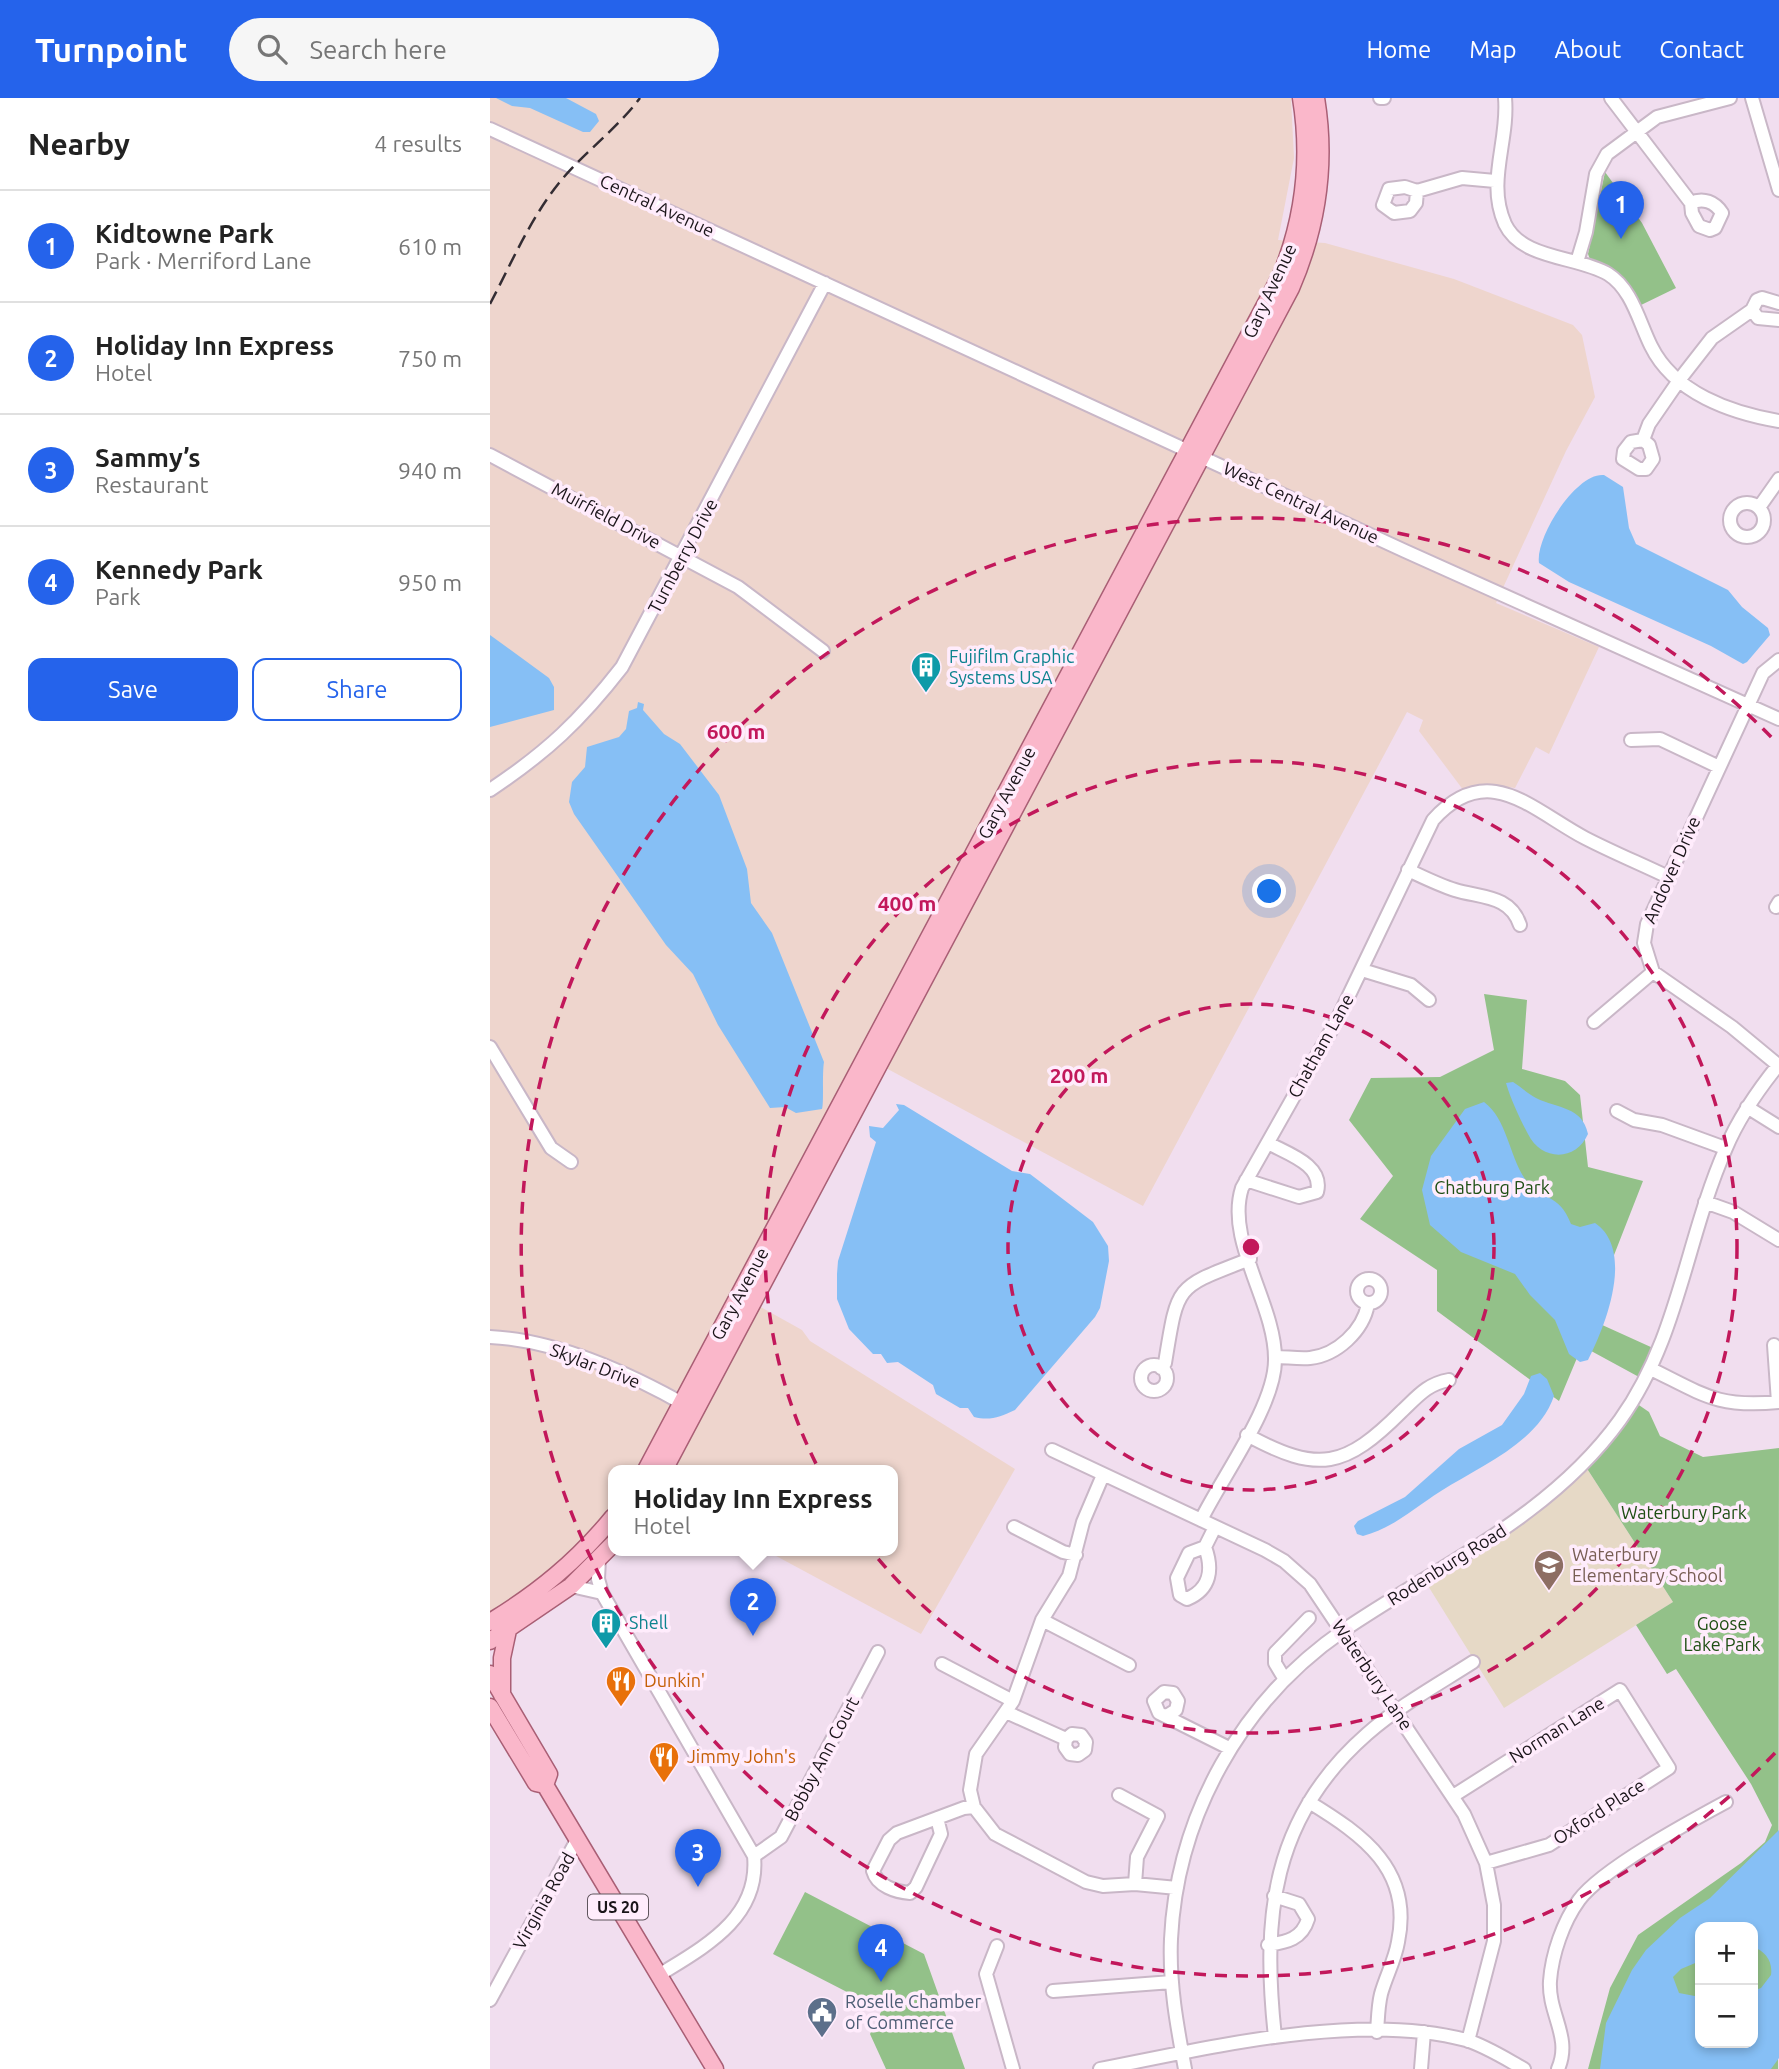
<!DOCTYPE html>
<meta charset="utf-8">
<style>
:root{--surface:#fff;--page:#f6f6f6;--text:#222;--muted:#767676;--line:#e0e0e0;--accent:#2563eb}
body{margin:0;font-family:Ubuntu,sans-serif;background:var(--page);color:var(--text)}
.controls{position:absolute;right:21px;bottom:21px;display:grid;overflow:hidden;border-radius:14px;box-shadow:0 4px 10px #0003}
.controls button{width:63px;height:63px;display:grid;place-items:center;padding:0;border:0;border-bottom:2px solid var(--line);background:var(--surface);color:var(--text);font:35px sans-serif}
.you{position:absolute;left:780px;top:794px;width:24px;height:24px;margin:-18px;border:5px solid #fff;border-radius:50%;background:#1a73e8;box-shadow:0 0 0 10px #1a73e833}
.badge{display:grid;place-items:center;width:46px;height:46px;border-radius:50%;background:var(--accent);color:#fff;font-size:23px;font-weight:700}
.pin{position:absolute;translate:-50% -58px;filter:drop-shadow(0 2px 4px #0008)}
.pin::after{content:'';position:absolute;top:37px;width:24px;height:21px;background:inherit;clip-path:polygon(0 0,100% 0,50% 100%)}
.popup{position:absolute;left:118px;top:1367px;width:290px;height:91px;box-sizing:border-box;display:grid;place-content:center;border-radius:14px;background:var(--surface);filter:drop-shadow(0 2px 5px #0005);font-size:23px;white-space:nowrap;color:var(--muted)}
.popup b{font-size:26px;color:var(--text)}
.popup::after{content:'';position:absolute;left:50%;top:100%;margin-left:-14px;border:14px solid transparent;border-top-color:var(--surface)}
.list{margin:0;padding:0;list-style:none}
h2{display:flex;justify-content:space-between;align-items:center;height:91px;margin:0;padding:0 28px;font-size:30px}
h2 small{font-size:23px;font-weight:400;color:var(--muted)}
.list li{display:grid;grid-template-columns:46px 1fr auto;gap:21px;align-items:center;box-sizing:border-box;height:112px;padding:0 28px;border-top:2px solid var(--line)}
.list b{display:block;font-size:26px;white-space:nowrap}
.list p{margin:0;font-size:23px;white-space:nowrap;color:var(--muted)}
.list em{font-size:23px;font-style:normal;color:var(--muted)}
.actions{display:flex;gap:14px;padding:21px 28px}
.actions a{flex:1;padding:16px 0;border:2px solid var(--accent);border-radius:14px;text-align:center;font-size:24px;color:var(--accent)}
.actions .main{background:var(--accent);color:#fff}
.icon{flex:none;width:38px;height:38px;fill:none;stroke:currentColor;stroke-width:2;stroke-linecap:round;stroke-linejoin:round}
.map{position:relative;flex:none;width:1289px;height:1971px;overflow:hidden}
header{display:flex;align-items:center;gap:42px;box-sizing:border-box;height:98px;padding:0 35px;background:var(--accent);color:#fff}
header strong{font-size:33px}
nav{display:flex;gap:38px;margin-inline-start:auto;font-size:24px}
.search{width:490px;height:63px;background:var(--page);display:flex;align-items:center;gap:18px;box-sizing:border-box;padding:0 24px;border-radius:38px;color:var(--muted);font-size:26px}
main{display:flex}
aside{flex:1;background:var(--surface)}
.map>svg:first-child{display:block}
</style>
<header>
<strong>Turnpoint</strong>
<div class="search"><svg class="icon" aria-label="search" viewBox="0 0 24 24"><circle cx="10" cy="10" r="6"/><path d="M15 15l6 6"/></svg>Search here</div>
<nav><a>Home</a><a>Map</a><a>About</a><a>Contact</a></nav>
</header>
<main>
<aside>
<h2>Nearby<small>4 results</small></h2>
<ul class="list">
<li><span class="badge">1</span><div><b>Kidtowne Park</b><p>Park · Merriford Lane</p></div><em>610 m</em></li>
<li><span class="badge">2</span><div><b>Holiday Inn Express</b><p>Hotel</p></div><em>750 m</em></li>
<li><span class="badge">3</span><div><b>Sammy’s</b><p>Restaurant</p></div><em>940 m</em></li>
<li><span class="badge">4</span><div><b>Kennedy Park</b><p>Park</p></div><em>950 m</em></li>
</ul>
<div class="actions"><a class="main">Save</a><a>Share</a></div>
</aside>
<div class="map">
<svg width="1289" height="1971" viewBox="0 0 1289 1971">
<rect width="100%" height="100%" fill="#f1deef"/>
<path fill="#eed5cd" d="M0 0H801L804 60 788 142 835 145 964 181 1083 227 1092 237 1105 299 1076 353 1006 505 1109 549 1059 656 1046 649 1025 690 1003 687 974 693 929 633 933 622 917 614 653 1108 394 969 269 1208 312 1232 320 1243 525 1371 431 1536 275 1452H403V1372H123V1408L106 1431 59 1477 0 1516Z"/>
<path fill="#e6d9c6" d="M1096 1369 1183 1504 1014 1610 935 1483Z"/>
<path fill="#93c189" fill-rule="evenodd" d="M1115 74 1152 125 1186 190 1149 208 1101 164 1098 156Z
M994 896 1037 902 1032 971 1075 983 1090 997 1098 1069 1153 1083 1099 1221 1163 1250 1149 1279 1092 1248 1069 1303 947 1213V1172L870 1121 903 1078 859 1022 881 980 950 979 1004 952Z
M1143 1303 1159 1314 1170 1338 1213 1359 1289 1350 1288 1971H1098L1120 1890 1148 1837 1251 1765 1275 1744 1282 1727 1261 1686 1186 1571 1177 1576 1146 1527 1183 1504 1096 1369ZM1210 1829H1263V1945H1210Z
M315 1794 434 1856 475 1971H396L380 1936 392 1912 283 1856Z"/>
<path fill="#86bff5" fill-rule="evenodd" d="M6 0H76L106 16 109 23 100 34H93L40 10 22 8Z
M1114 377 1133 389 1139 430 1146 446 1238 492 1252 509 1278 530 1280 537 1257 564 1253 566 1221 548 1079 484 1049 465C1045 440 1086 374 1114 377Z
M0 537 59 580 64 589V612L0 629Z
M148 604 154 606 153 612 174 636 190 646 229 697 257 771 261 805 282 835 334 964C332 975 334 1006 332 1011L306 1015 295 1009 280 1010 228 927 203 876 176 847 84 716 79 704 82 684 95 669 97 649 129 639 136 631 139 613 147 610Z
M1023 984C1031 989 1038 996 1046 1000 1068 1011 1092 1008 1098 1036 1086 1064 1051 1063 1038 1036 1030 1021 1021 1002 1016 985Z
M994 1004C1017 1021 1019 1057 1035 1081 1050 1103 1069 1094 1081 1126L1090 1129 1105 1125C1145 1152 1116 1227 1098 1262L1090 1264 1079 1256 1065 1222 1040 1197 1025 1176 971 1154 940 1127 932 1092 941 1058 975 1011Z
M406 1006 414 1007 522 1073 540 1076 603 1124 618 1148 619 1163 610 1210 605 1219 525 1312C510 1319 500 1323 484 1319L478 1310H470L446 1296 443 1287 408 1264 397 1265 391 1256H383L359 1231 347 1201V1176L348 1163 386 1044 380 1039 379 1028 393 1030 409 1012Z
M1050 1275 1057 1281 1064 1298C1048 1345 990 1368 951 1393 924 1410 905 1429 873 1438L867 1436 864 1428 868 1423 915 1399 969 1351 1012 1327 1034 1296 1041 1278Z
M1289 1732V1960L1281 1971H1110L1116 1925 1142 1872 1156 1852 1190 1820 1220 1800ZM1210 1829H1263V1849C1275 1853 1283 1863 1281 1877L1271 1890 1263 1893V1945H1210V1899L1189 1895 1183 1879 1191 1871 1210 1863Z"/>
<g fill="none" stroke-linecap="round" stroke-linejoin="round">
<g stroke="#c9b7c7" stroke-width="16">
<path id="minor" d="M890 0H894
M1015 0C1019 43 996 84 1015 126 1032 162 1088 158 1118 176 1142 191 1149 224 1161 248 1184 295 1241 315 1289 323
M1121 0 1201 105C1213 99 1225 104 1232 115L1225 130 1220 132 1209 128 1202 115 1201 105
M1262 0 1289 92
M0 31 915 453 1289 621
M927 93 915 89 899 91 893 107 904 115 920 113 926 105 927 93 972 80 1005 83
M1087 164 1096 134 1106 76 1117 56 1167 19 1240 0
M1262 212 1268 220 1289 222
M1153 342 1159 347 1163 361 1156 371H1149L1133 361 1134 353 1141 344 1153 342 1159 326 1190 281 1222 240 1262 212 1267 202 1272 200 1289 205
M0 357 248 489 333 553
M1240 422a17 17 0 1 1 34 0a17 17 0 1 1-34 0Z
M1270 408 1289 381
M1141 642 1170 641 1229 669
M0 692C57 654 90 623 132 569L335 185
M918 772C933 779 949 787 965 792 991 800 1020 797 1030 827
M1286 809 1289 804
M872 872 921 887 939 902
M1104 924 1163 874
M0 949 61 1050 81 1064
M1288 967 1242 929 1163 874 1154 845 1157 826 1273 575 1289 562
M1257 1009 1289 1029
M1127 1013 1144 1022 1172 1027 1235 1050
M756 1082 809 1099 827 1094C834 1067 798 1056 778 1045
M1215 1104 1243 1114 1289 1142
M867 1193a12 12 0 1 1 24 0a12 12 0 1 1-24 0Z
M0 1239C68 1242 141 1276 199 1309
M1284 1247 1288 1304
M786 1259C796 1259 809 1261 820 1260 847 1257 873 1233 878 1206
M651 1280a13 13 0 1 1 26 0a13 13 0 1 1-26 0Z
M671 1270 675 1265C688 1185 685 1190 760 1161
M1161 1271C1214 1297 1228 1310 1289 1304
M757 1337C829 1376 855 1370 912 1313 928 1298 937 1286 959 1282
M562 1352 775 1452 794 1463 820 1486 974 1716 996 1765 1004 1807V1843L978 1943
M613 1377 593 1424 579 1478 552 1522 523 1603 486 1656 480 1692 484 1709 505 1736 596 1784 613 1788 645 1786 687 1790
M711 1422C732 1379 785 1308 785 1262 786 1207 735 1143 752 1090L847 922 943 722C998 661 1042 712 1095 740 1122 754 1151 766 1178 779
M524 1429 573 1454 586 1457
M715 1449C723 1471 721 1491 697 1501L690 1497 687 1480 699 1455 715 1449 725 1429
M109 1461 108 1481 112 1495 264 1758C270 1820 214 1849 169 1877
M81 1488 112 1495
M552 1522 639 1567
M452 1566 523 1603
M794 1580 785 1565V1555L819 1520
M516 1614 576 1641 582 1636 591 1637 596 1644 595 1652 588 1657 580 1656 575 1649 576 1641
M678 1617 686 1612 688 1603 683 1595 674 1594 664 1603 669 1615 739 1650
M629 1697 668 1718 647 1759 645 1786
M963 1698 1130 1592 1179 1670 1059 1747 996 1765
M819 1704C873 1737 923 1772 908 1844 905 1862 896 1878 891 1896 888 1908 888 1921 887 1934
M447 1720 451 1736 426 1789 420 1795C406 1794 387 1788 383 1773L399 1742 407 1735 474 1710 484 1709
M264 1758 291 1739 388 1554
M778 1847C797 1844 812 1841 818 1821L809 1806 784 1798
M507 1848 496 1876 523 1971
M563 1893 682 1884
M0 1902 88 1740
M785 1939C772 1820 781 1720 877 1636 909 1608 947 1587 983 1564
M610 1971C718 1950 869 1913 976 1942 996 1948 1016 1961 1034 1971
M695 1971C687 1928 679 1885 681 1841 687 1717 752 1602 854 1532 950 1467 1061 1418 1130 1322 1189 1240 1196 1140 1236 1050 1249 1019 1268 992 1289 966
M931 1971 934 1934
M1068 1971C1082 1939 1058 1916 1060 1883 1062 1856 1073 1824 1089 1802 1112 1771 1199 1724 1236 1704"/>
</g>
<g stroke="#a95f75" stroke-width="19">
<path id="major" d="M156 1372 791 177C814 120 821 61 811 0
M174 1372 801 190C827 130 837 66 826 0
M0 1524C48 1495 87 1463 123 1419
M0 1543 81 1488 123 1446
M0 1576 59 1676 55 1687
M12 1597V1560L18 1532
M0 1609 46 1685 55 1687 225 1971"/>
</g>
<use href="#minor" stroke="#fff" stroke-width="12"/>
<use href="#major" stroke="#fab7ca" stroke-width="16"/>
<path stroke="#342d33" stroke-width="2.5" stroke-dasharray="14 7" stroke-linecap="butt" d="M0 206C21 166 40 121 69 85 93 55 126 32 150 0"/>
</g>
<g fill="none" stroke="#c2185b" stroke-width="3.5" stroke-dasharray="12 9">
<circle cx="761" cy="1149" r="243"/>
<circle cx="761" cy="1149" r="486"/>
<path d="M1285 1655A729 729 0 1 1 1285 643"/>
</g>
<defs>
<g id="building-pin" transform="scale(1.575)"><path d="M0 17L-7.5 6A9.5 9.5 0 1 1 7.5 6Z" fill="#0f9aa8" stroke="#ffecfc"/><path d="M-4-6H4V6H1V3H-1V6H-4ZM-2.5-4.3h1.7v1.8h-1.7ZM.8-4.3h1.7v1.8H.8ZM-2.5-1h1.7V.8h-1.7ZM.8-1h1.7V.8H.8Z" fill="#fff"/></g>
<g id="school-pin" transform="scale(1.575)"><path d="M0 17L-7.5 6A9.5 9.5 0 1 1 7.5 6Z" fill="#8d6e63" stroke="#ffecfc"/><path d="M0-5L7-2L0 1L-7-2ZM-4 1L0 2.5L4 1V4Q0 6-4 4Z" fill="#fff"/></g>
<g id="restaurant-pin" transform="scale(1.575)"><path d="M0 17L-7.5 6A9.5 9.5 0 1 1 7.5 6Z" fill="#e8710a" stroke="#ffecfc"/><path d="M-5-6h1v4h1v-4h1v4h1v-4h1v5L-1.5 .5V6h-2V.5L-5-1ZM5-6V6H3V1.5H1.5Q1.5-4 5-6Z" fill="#fff"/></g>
<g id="civic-pin" transform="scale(1.575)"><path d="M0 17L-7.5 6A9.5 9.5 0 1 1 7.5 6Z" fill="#5c6f8a" stroke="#ffecfc"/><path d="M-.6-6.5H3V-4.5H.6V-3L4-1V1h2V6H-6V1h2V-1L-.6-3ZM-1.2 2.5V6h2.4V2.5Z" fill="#fff"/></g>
</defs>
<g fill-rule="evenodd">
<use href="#building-pin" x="436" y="569"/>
<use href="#school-pin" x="1059" y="1467"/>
<use href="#building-pin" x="116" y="1525"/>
<use href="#restaurant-pin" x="131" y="1583"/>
<use href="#restaurant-pin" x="174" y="1659"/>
<use href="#civic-pin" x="332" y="1914"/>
</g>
<g text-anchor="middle" stroke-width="7" stroke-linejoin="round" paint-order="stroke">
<rect fill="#ffecfc" stroke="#5f555d" stroke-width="2" x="98" y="1796.5" width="60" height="25" rx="5"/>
<g font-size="16" font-weight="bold" fill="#1a1419">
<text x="128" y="1815">US 20</text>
</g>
<g font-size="18" fill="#1a1419" stroke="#ffecfc">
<text transform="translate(167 108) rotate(25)" y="6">Central Avenue</text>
<text transform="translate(780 193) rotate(-65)" y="6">Gary Avenue</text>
<text transform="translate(811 405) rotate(25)" y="6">West Central Avenue</text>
<text transform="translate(116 418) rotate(28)" y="6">Muirfield Drive</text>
<text transform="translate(193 458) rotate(-62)" y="6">Turnberry Drive</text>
<text transform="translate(517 695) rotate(-62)" y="6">Gary Avenue</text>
<text transform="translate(1182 772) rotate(-66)" y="6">Andover Drive</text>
<text transform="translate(831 948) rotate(-61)" y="6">Chatham Lane</text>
<text transform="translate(250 1196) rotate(-62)" y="6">Gary Avenue</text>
<text transform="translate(105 1268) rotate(21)" y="6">Skylar Drive</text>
<text transform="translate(957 1467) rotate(-32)" y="6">Rodenburg Road</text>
<text transform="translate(882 1577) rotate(56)" y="6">Waterbury Lane</text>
<text transform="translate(1067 1632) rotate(-32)" y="6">Norman Lane</text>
<text transform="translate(332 1661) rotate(-62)" y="6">Bobby Ann Court</text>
<text transform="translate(1109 1714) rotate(-33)" y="6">Oxford Place</text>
<text transform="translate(54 1803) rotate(-61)" y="6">Virginia Road</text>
</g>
<g font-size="18" fill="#0d838f" stroke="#ffecfc" text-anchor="start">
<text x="459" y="565">Fujifilm Graphic<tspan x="459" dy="21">Systems USA</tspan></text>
<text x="139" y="1531">Shell</text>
</g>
<g font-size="18" fill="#1f4f14" stroke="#ffecfc">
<text x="1002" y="1096">Chatburg Park</text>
<text x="1194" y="1421">Waterbury Park</text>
<text x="1232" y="1532">Goose<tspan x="1232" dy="21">Lake Park</tspan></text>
</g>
<g font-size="18" fill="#785e54" stroke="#ffecfc" text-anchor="start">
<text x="1082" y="1463">Waterbury<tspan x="1082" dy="21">Elementary School</tspan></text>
</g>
<g font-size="18" fill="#c56008" stroke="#ffecfc" text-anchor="start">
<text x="154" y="1589">Dunkin'</text>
<text x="197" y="1665">Jimmy John's</text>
</g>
<g font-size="18" fill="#4e5e75" stroke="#ffecfc" text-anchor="start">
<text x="355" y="1910">Roselle Chamber<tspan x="355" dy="21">of Commerce</tspan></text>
</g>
</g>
<circle cx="761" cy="1149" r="10" fill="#c2185b" stroke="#ffecfc" stroke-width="3.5"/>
<g font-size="21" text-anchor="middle" font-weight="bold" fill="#c2185b" stroke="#ffecfc" stroke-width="7" stroke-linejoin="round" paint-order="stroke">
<text x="246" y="641">600 m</text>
<text x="417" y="813">400 m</text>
<text x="589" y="985">200 m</text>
</g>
</svg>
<div class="controls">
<button>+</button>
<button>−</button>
</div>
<div class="you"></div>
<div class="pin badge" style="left:1131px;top:141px">1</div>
<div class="pin badge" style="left:263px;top:1538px">2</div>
<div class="popup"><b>Holiday Inn Express</b>Hotel</div>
<div class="pin badge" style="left:208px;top:1789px">3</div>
<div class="pin badge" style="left:391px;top:1884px">4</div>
</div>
</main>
